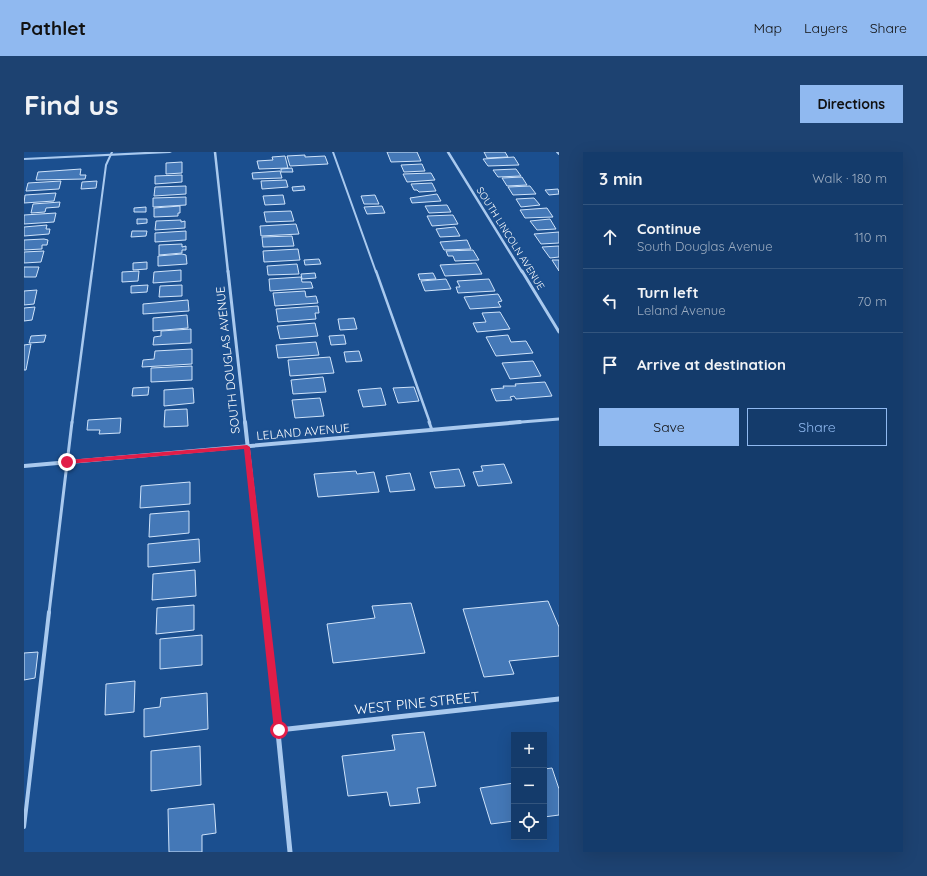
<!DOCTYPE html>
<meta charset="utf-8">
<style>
:root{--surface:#143b6b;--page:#1d4271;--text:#f1f3f6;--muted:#9dadc1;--line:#33557e;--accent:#90b9f0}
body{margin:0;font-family:Quicksand,sans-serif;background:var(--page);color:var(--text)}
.controls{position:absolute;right:12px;bottom:12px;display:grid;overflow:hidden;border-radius:0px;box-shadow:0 4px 16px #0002}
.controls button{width:36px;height:36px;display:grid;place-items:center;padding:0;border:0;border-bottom:1px solid var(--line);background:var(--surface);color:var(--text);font:20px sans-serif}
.stop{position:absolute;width:12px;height:12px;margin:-9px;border:3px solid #e11d48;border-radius:50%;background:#fff}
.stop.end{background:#e11d48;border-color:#fff;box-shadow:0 1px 4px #0008}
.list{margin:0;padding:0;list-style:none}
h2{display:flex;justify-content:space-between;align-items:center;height:52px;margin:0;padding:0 16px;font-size:17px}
h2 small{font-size:13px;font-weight:400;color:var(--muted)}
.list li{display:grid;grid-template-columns:26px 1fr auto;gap:12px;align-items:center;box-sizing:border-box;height:64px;padding:0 16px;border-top:1px solid var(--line)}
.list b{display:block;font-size:15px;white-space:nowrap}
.list p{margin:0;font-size:13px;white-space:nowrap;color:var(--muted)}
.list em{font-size:13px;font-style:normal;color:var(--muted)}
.actions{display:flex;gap:8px;padding:12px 16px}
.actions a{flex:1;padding:9px 0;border:1px solid var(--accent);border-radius:0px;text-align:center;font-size:14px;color:var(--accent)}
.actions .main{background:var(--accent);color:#111}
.icon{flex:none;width:22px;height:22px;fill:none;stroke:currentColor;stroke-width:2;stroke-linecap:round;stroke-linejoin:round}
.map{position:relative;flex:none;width:535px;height:700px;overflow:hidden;border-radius:0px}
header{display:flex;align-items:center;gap:24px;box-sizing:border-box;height:56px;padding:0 20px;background:var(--accent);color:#111}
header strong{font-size:19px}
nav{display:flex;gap:22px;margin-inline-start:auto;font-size:14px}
.intro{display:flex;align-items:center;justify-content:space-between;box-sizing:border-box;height:96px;padding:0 24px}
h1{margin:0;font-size:28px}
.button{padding:10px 18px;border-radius:0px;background:var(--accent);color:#111;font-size:14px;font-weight:700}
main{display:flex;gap:24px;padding:0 24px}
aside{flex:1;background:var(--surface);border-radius:0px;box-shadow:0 4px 16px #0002}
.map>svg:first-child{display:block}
</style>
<header>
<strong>Pathlet</strong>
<nav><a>Map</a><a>Layers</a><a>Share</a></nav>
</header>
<div class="intro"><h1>Find us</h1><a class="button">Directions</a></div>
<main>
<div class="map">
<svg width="535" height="700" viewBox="0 0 535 700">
<rect width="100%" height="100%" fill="#1b4f8f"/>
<path fill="#4478b7" stroke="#cfe3fa" d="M363 0H393L397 9 367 10Z
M460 0H481L484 5 463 6Z
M281 3V5L301 4 304 12 266 14 263 4Z
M261 4 264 16 235 17 233 9 249 8 248 5Z
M490 5 495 13 464 14 459 7Z
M158 10V21L142 22V11Z
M398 12 401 19 380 20 377 13Z
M268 16 269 20H257V17Z
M57 17 56 23H62L61 27 12 28 14 20Z
M492 17 497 24 474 25 469 18Z
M256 19 258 26 229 27 228 21Z
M407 21 411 28 383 30 379 22Z
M158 23V30L131 32V24Z
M498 25 503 33 483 34 478 26Z
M262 28 264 35 238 37 237 29Z
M37 29 35 37 2 39 4 31Z
M73 29 72 36 57 37 58 30Z
M408 31 412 39 395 40 393 38H390L387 32Z
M162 34V42L130 44 131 35Z
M280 34 281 38 269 39 268 35Z
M506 34 512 42 489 43 484 35Z
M534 37 535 42 525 43 521 38Z
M32 41 30 49 0 51 1 43Z
M413 42 417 49 388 51 386 46Z
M259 43 261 52 241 53 239 44Z
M351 43 355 52H340L337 44Z
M162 45V53L129 55V46Z
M510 46 516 53 497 55 492 47Z
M36 50 35 55 22 56 21 60 7 61 9 52Z
M423 53 427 60 405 61 401 54Z
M156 54V61H154V64L130 65V56Z
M358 54 361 61 343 62 340 55Z
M122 55V60H110V56Z
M523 56 529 65 501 66 496 58Z
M267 59 270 69 242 70 240 60Z
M32 61 30 70 0 72V63Z
M429 63 434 72 408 74 403 64Z
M113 67H123V71L113 72Z
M526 67 532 77 513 78 506 69Z
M157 68V70L161 69V76L131 78 132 69Z
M272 72 275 82 237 84 236 74Z
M23 73 22 77H26L25 82 0 84V75Z
M431 75 436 84 416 85 412 77Z
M108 79H123L122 84 107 85Z
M162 79V88L131 90V81Z
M535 80V91L517 92 510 82Z
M268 84 270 94 239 95 238 85Z
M20 87 24 88 23 93H18V97L0 98V88Z
M443 88 447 97 420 98 416 90Z
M158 92V95L162 94V98H158V101L135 103V93Z
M535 94V105L526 106 518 95Z
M274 97 276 108 240 110 239 99Z
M449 98 455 108 431 109 429 104H424L422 99Z
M20 99 17 110 0 111V100Z
M158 102 162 103 163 112 134 114V104Z
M295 107 297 112 281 113 280 108Z
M528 108H535V119Z
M123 110V117L109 118V111Z
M452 111 458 122 421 124 416 113Z
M273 112 275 122 244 123 243 114Z
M0 115H15L12 125H0Z
M157 118V129L129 131 130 120Z
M115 119 114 129 98 130V120Z
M291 121 292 126 278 127 277 122Z
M409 121 412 127 396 128 394 122Z
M277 125 278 130H287L289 136 246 139 245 127Z
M422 127 427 137 401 139 397 129Z
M465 127 471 139 434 141 432 135H436L433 129Z
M124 133 123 140 107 141V134Z
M158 133V144L135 145 136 134Z
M13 138 10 152 0 153V139Z
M281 139 282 145 292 144 294 151 251 154 249 141Z
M474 142 478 149 474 150 477 155 446 157 440 145Z
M164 148 165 159 119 162V152Z
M294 154 295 161H291L292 167 254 170 252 157Z
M11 155 8 168 0 169V156Z
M476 160 486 177 453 180 449 171 462 170 458 161Z
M163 163 164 176 129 179V166Z
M330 166 333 177 316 178 314 167Z
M291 171 294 184 256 187 253 174Z
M167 177V191L129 193 130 185 137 184V179Z
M22 183 20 190 5 191 7 184Z
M320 183 322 192 307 193 305 184Z
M484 183 487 190 502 189 509 201 472 204 462 185Z
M292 190 295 203 254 206 252 193Z
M7 192 2 218H0V193Z
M168 197V212L118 215 119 208 130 207 131 199Z
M335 199 338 209 322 210 320 200Z
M306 205 310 221 266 224 264 208Z
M509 209 517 224 486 227 478 211Z
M168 214V228L127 230V216Z
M299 225 302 240 269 242 267 228Z
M521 230 528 244 492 247 490 244 486 245 488 248 472 249 467 237 480 236 479 234H492L491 232Z
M125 235 124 243 108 244 109 236Z
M390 235 395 249 374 251 369 236Z
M169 236 170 251 140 254V238Z
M357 236 362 253 339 255 334 238Z
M296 246 300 264 271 266 268 248Z
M163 257 164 274 140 275 141 258Z
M97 266 96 281 75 282 76 278H63L64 268Z
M480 312 488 331 454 334 449 320 459 319 457 314Z
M435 317 441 334 411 336 406 320Z
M332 319 333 322 350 320 355 340 294 345 290 322Z
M386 321 391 338 366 340 362 324Z
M166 330V352L116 356 117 334Z
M165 359V381L125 385 126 362Z
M175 387 176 410 124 415V392Z
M171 418 172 444 128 448 129 422Z
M524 449 535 475V504L485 509 490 522 460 525 439 457Z
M387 451 401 501 309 511 303 472 351 466 348 454Z
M170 453V478L132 482 133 456Z
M178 483V513L136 517V487Z
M14 500 11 526 0 528V501Z
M111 529 110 560 81 563 82 532Z
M183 541 184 577 120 585V557L136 555 137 546Z
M400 580 412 634 393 636 396 651 366 654 363 640 324 644 318 604 371 598 368 583Z
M176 594 177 633 127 639V599Z
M528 616 535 637V663L520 665V617Z
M490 631V669L467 672 456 636Z
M190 652 192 681 178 683V700H145L144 657Z"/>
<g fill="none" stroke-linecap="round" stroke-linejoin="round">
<path stroke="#a9c9ee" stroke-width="2" d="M309 0 352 120
M533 0 535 2
M68 120 82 13 88 0"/>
<path stroke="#a9c9ee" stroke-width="2.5" d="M352 119 406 271
M48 271 68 119"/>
<path stroke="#a9c9ee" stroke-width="3" d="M405 270 408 278
M25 461 48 270"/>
<path stroke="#a9c9ee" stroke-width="4" d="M0 675 25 460"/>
<path stroke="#a9c9ee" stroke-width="2.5" d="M191 0 204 120
M424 0 498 120"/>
<path stroke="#a9c9ee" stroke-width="3" d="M204 119 221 271
M498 119 535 180
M485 271 535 267"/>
<path stroke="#a9c9ee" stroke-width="4" d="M221 270 242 461
M0 314 496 270"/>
<path stroke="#a9c9ee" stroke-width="5" d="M242 460 266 700
M255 578 535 547"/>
<path fill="#a9c9ee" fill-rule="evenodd" d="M121 0H148L146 1 0 8V6Z"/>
</g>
<path fill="#e11d48" d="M223 293 226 295 259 578 255 582 250 578 220 297 43 312 40 310 43 308Z"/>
<g text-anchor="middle" stroke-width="4" stroke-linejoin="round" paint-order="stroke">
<g font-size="10" fill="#fff" stroke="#1b4f8f">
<text transform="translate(487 86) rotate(58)" y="4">SOUTH LINCOLN AVENUE</text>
</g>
<g font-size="12" fill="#fff" stroke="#1b4f8f">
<text transform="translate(204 208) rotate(-96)" y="4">SOUTH DOUGLAS AVENUE</text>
<text transform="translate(279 280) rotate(-5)" y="4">LELAND AVENUE</text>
</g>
<g font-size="14" fill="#fff" stroke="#1b4f8f">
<text transform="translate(393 551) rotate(-6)" y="5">WEST PINE STREET</text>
</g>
</g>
</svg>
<div class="controls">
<button>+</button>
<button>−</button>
<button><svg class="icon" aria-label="locate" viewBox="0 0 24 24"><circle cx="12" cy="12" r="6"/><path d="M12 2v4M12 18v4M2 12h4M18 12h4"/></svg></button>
</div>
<div class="stop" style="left:255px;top:578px"></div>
<div class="stop end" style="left:43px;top:310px"></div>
</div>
<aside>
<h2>3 min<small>Walk · 180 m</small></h2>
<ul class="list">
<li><svg class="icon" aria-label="ahead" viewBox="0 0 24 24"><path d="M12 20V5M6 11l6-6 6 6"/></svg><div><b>Continue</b><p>South Douglas Avenue</p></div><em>110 m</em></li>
<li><svg class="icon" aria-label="left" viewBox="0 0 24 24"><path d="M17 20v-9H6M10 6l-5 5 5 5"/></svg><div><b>Turn left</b><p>Leland Avenue</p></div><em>70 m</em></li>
<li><svg class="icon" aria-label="arrive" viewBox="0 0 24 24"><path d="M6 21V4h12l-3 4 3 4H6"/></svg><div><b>Arrive at destination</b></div></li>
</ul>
<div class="actions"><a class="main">Save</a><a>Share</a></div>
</aside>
</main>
